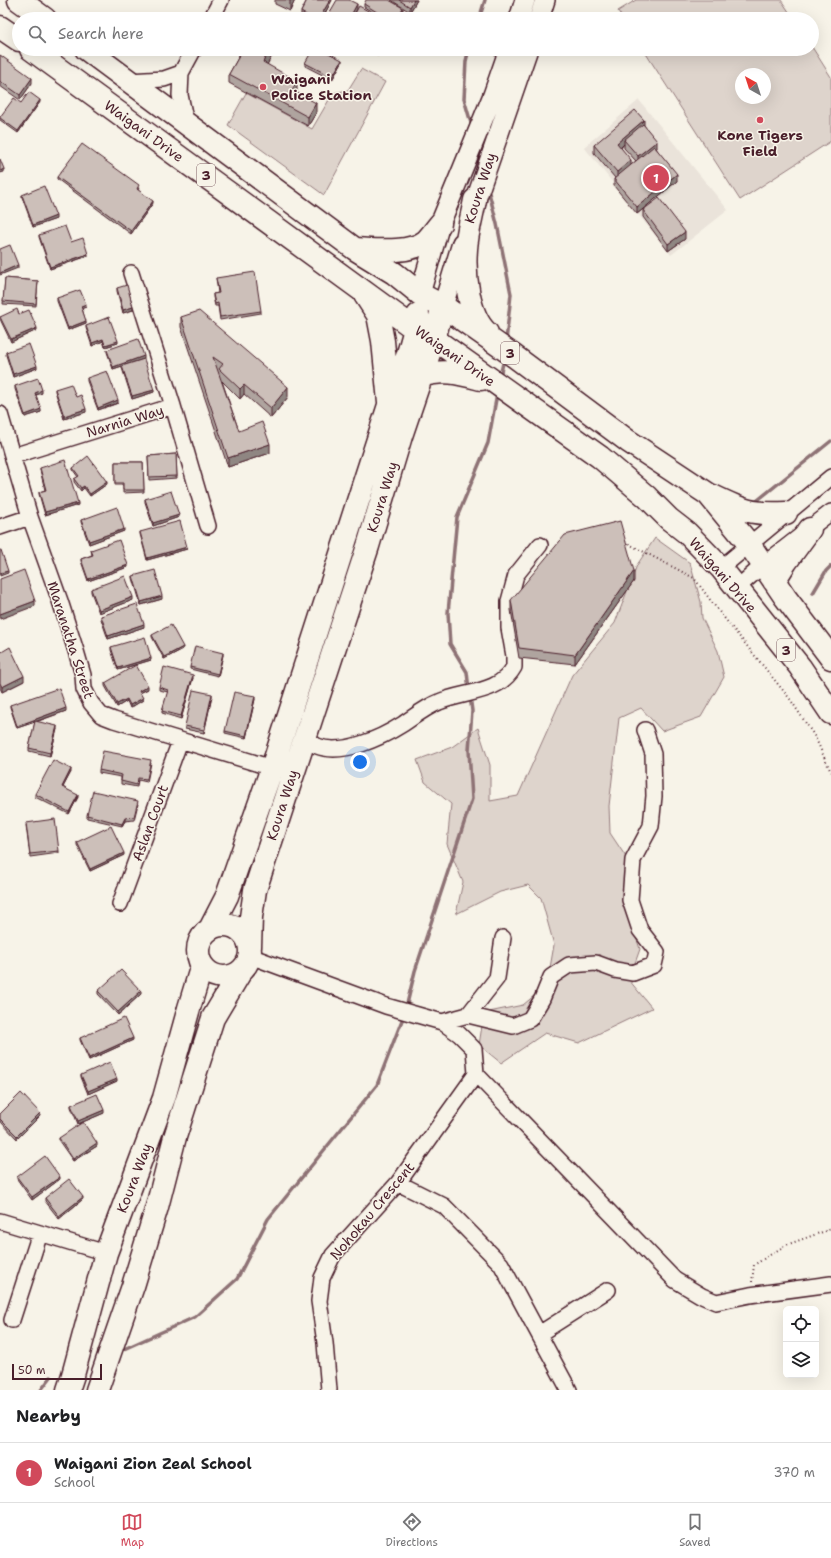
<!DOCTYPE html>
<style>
:root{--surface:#fff;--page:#f2f2f2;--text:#202124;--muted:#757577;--line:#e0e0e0;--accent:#d1495b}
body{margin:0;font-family:"Shantell Sans",sans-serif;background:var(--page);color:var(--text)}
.controls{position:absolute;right:12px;bottom:12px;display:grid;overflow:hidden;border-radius:6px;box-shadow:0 4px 16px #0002}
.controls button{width:36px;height:36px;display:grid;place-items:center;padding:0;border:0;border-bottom:1px solid var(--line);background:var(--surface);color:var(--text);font:20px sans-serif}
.compass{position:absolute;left:735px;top:68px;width:36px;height:36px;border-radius:50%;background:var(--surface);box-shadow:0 4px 16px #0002;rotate:321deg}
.scale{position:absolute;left:12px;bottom:10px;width:90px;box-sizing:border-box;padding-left:4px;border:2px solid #4a1f2b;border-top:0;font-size:11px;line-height:14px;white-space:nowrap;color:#4a1f2b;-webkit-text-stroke:3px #f7f3e8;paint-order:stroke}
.you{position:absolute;left:360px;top:762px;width:14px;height:14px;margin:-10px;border:3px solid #fff;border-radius:50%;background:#1a73e8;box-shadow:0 0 0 6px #1a73e833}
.badge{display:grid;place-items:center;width:26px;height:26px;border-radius:50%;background:var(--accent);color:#fff;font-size:13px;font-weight:700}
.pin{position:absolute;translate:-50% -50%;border:2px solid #fff;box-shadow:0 1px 4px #0006}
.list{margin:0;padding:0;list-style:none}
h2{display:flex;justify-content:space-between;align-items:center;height:52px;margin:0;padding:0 16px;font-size:17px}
h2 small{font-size:13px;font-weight:400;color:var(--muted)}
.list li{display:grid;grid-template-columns:26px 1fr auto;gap:12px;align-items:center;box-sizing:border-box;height:60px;padding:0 16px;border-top:1px solid var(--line)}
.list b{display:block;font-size:15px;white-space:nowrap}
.list p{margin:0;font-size:13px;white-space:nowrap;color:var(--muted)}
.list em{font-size:13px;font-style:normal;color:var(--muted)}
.icon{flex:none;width:22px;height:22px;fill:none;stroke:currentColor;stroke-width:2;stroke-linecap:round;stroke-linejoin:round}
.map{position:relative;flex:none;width:831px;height:1390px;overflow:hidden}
.search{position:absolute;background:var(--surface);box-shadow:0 4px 16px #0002;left:12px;right:12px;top:12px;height:44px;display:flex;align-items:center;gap:10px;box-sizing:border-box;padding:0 14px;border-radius:22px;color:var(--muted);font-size:15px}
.sheet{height:112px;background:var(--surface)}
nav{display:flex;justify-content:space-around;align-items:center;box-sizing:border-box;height:56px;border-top:1px solid var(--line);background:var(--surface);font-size:11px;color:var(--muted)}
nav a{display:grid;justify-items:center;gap:2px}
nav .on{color:var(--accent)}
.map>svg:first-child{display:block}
</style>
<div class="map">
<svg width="831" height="1390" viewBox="0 0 831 1390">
<rect width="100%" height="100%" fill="#f7f3e8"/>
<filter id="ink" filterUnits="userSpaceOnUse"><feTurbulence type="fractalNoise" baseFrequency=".025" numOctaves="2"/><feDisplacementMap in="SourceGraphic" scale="8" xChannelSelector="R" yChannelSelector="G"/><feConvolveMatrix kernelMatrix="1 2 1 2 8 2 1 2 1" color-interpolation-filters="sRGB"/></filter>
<g filter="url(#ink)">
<path fill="#eae3da" d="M639 100 728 210 671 255 584 147Z"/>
<path fill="#ded4cc" stroke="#947a7c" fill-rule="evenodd" d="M636 0H781L794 19H623L618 11Z
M812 47 831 77V141L740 200 643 49H812ZM741 74H765V98H741Z
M361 69 385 82 324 195 228 125 246 93 312 129 333 93 348 90Z
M655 538 690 563 701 602 702 618 718 651 724 677 701 717 662 731 641 708 619 718 609 806 610 833 626 857 625 904 640 949 629 980 652 1008 579 1043 545 1033 501 1063 479 1045 484 1013 523 1005 547 985 554 945 541 898 528 885 500 892 456 914 463 882 447 844 451 804 425 782 417 760 452 747 478 728 490 765V801L518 796 572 675 615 623 637 565Z"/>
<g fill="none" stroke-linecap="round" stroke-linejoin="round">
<path stroke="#8e7275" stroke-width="3.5" d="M479 19 485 0
M469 49 466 61 464 99 471 123
M479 153 480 157
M488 189 497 224 511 294 506 341
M500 376 504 359
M753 504 831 441
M813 593 826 571 831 566
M469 690 467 672 450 644 448 613 457 517 488 443 497 394
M406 1008 415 971 472 799 469 750 472 711 470 696
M124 1349 195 1317 237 1279 268 1219 377 1085 404 1015
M41 1390 51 1377"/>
<g stroke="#4a1f2b" stroke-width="18">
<path id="minor" d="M211 19 221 0
M128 81 164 79 181 73
M186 123 180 95 181 73 194 49
M173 406 208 526
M0 414 30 517 60 601 76 651 83 675 84 689 91 703 101 715 114 720 272 768
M13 456 173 406 131 273
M0 527 30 517
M721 568 831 477
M736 589 763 565 831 512
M304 737C308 740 313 744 317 746 342 756 381 738 403 724 415 716 426 707 439 702 465 691 499 694 514 667V656L509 628V601L516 575 540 545
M120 904 180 741
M250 956 386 1006 442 1022 459 1034 474 1049 476 1074 675 1280 702 1296 716 1302 750 1295 831 1284
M468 1015 513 1026 530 1019 542 999 551 977 569 965 596 963 615 970 633 973 654 965 657 952 640 930 630 900 633 860 651 826 654 796 653 754 645 730
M442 1022 468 1015 497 978 503 938
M398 1183 444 1206 501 1264 569 1390
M0 1221 106 1253
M12 1320 40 1233
M539 1334 608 1290
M329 1390 325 1343 319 1301 322 1278 333 1255 398 1183 476 1074"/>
</g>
<g stroke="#4a1f2b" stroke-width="22">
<path id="major" d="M519 19 525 0
M539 19 545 0
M471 214 528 49
M420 294 440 224 493 95 509 49
M443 306 462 243"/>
</g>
<g stroke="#4a1f2b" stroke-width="25">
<path id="highway" d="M19 0 45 19
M0 27 19 40
M31 49 415 329 434 339 600 457 647 497 669 519 687 533 721 568 800 667 831 713
M86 49 355 249 394 273 420 294 443 306 514 356 628 441 708 494 749 544 785 597 831 658
M475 200C472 216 467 233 466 249 464 274 468 316 487 333
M356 249C375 250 410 254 426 241 431 236 435 230 440 224
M365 295 378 315 383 341 389 402
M421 376C445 369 458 373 481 379
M713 496C742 510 752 515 786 513
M774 581 786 562 810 529
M198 951a26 26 0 1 1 52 0a26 26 0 1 1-52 0Z
M210 929 227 896 272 768 389 405C401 376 412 346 418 315
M250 947 251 917 255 890 368 546 401 436 434 339 443 306
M68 1390 73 1375 106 1253 164 1098 189 1008 202 965
M97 1390 133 1286 157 1207 175 1137 213 1018 241 971"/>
</g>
<path stroke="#4a1f2b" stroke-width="2" stroke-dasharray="1 3" stroke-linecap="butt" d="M625 542 694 578 717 609 790 699 815 737 831 772
M752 1282 754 1265 786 1245 831 1229"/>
<use href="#minor" stroke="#f7f3e8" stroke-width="15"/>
<use href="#major" stroke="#f7f3e8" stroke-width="19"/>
<use href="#highway" stroke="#f7f3e8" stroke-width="22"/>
</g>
<path fill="#afa49f" stroke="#4a1f2b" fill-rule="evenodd" d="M275 0H295L290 11 275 4Z
M307 0H332L322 19H304L301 17V12Z
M391 0H417L410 12Z
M364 4 403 11 398 19H384L364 7Z
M243 49H276L267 64 297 90 296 92 316 113 308 126 229 83V74Z
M365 49H382L378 56Z
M0 55 32 83 20 100 0 86Z
M342 62 332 80 305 66V63Z
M40 102 18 133 0 120V117L21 103Z
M644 125 657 148H656L677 181 637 214 614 186V179L615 178 594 153V145ZM624 144V148L636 161 631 165 621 148Z
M57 177 139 188 138 190 153 203 131 234 57 179Z
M22 195 56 219 33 227 22 197Z
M643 210 685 239 668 251 643 217Z
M39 235 71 242 88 256 50 269 39 237Z
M5 278 38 281 36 306 3 304Z
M216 278 261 311V313L220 320 218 306H215L213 297V294L218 293Z
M117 288 133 310 123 313 117 291Z
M57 298 86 307 82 308 86 323 68 330 57 301Z
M19 314 37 330 11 342 0 319V317Z
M181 317 288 397 271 418 244 394 240 399 222 381 239 431 270 453 228 467 181 327Z
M86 326 118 343 105 347 103 341 92 346 86 328Z
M107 350 144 359 135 362 154 392 132 399 122 368V366L113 369 107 352Z
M6 352 37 368 13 377 6 355Z
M87 378 118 403 98 410 87 381Z
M15 386 42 393 36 395 41 412 25 417 15 389Z
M55 389 76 397 86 412 64 419 55 391Z
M176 454 177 478 149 480 148 456Z
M115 462H143L144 492 123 493V485H115Z
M40 468 78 505 45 515 39 494V492L45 490 40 470Z
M73 468 107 484 90 496 84 488 81 491 74 482V479L78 477 73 470Z
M145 499 179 517 153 526 145 502Z
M81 520 124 531 89 544 81 522Z
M140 532 187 549 147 560 140 534Z
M91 550 128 567 88 581 81 561V559L92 555Z
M133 576 162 599 141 605 133 578Z
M634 581 575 664 519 658 511 610V600Z
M91 589 133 600 99 613 91 592Z
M101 616 144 627 108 639 101 619Z
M152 635 183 649 164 659 152 637Z
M111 647 151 660 118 670 111 650Z
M0 653 24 681 2 692 0 688Z
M223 655 218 676 190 669V667Z
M193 678 181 719 162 713V711L168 692 159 690V687Z
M105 683 148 689 140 693 143 700 130 708 127 701 117 707 105 686Z
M212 696 204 733 185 729V726Z
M255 699 246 738 225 733V731Z
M10 705 66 711 36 722 57 729 50 756 29 751V748L35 722 17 728 10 707Z
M151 763 147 782 138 780 137 787 121 784V777L99 773V770Z
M71 772 63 787 78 797 69 814 35 797V794Z
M138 804 134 820 125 821 122 826 87 818V815Z
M26 825 59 851V853L30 857Z
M77 842 124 855 90 871 77 845Z
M98 991 141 994 118 1015 98 994Z
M80 1038 133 1040 89 1060 80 1040Z
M81 1075 117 1081 88 1094 81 1077Z
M71 1105 104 1113 78 1124 71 1107Z
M0 1114 40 1116 17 1139 0 1121Z
M59 1138 97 1146 73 1161 59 1141Z
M17 1177 60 1179 32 1200 17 1179Z
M45 1198 83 1199 59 1219 45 1201Z"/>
<path fill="#8f8682" stroke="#4a1f2b" d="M290 0H295L290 11Z
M330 0H332L322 19H319Z
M414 0H417L410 12V7Z
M357 4V9L352 19H349Z
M403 8V11L398 19H396Z
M270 49H276L263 72V62Z
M380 49H382L378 56V51Z
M342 60V62L332 80V77Z
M32 78V83L20 100V95Z
M297 81V90L292 100V90Z
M40 100V102L18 133V131Z
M316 103V113L308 126V117Z
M644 120V128L624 140V144L617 151V143Z
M657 141V148L638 164V156Z
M631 160V167L617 179V172Z
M4 169V172L0 173V171Z
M677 174V181L637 214V207Z
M153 201V203L131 234V231Z
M56 216V219L33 227V225Z
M685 232V239L668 251V244Z
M88 254V256L50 269V267Z
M18 265V268L0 275V273Z
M86 304V307L81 309V306Z
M133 307V310L123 313V310Z
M86 321V323L68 330V328Z
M37 328V330L11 342V339Z
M103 339V341L92 346V343Z
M118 341V343L105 347V345Z
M144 356V359L113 369V367Z
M37 366V368L13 377V374Z
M244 385V394L240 399V389Z
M288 387V397L271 418V408Z
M42 390V393L35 395V393Z
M154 390V392L132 399V396Z
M118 400V403L98 410V408Z
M41 409V412L25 417V415Z
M86 409V412L64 419V416Z
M270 444V453L228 467V458Z
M107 482V484L90 496V494Z
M84 486V488L81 491V488Z
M78 503V505L45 515V512Z
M179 515V517L153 526V523Z
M124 529V531L89 544V541Z
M187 547V549L147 560V558Z
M128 565V567L88 581V579Z
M8 571V573L0 576V573Z
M634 571V581L575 664V655Z
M162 596V599L141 605V602Z
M133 597V600L99 613V610Z
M35 601V606L0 619V614Z
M144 624V627L108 639V636Z
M183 647V649L164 659V657Z
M223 653V655L218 676V674Z
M151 658V660L118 670V668Z
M193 675V678L181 719V716Z
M24 676V681L2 692V687Z
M148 686V689L139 693V691Z
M212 694V696L204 733V730Z
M255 696V699L246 738V736Z
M143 698V700L130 708V705Z
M127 699V701L117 707V704Z
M66 708V711L17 728V726Z
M57 726V729L50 756V753Z
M71 769V772L62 789V787Z
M78 795V797L69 814V812Z
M125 818V821L122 826V824Z
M124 853V855L90 871V869Z
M141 991V994L118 1015V1012Z
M133 1038V1040L89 1060V1058Z
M117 1079V1081L88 1094V1091Z
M104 1110V1113L78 1124V1121Z
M40 1113V1116L17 1139V1136Z
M97 1143V1146L73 1161V1159Z
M60 1177V1179L32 1200V1197Z
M83 1197V1199L59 1219V1216Z"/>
<path fill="#ccbfb9" stroke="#4a1f2b" d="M307 0H330L319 19H313L301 12Z
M337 0H349L357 4 349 19H326Z
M366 0H389L403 8 396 19H388L364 4Z
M399 0H414L410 7Z
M359 6 383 19H352Z
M262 14 272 19H259Z
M243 49H270L263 62 297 81 292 90 316 103 308 117 229 74Z
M313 49H321L342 60 332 77 305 63Z
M374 49H380L378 51Z
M0 55 32 78 20 95 0 81Z
M29 92 40 100 18 131 0 118V117L14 98 21 103Z
M635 110 644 120 617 143 631 160 617 172 594 145Z
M643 124 657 141 638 156 624 140Z
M82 144 139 185 137 189 153 201 131 231 57 177Z
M654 146 677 174 637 207 614 179Z
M0 159 4 169 0 171Z
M44 186 56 216 33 225 22 195Z
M659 198 685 232 668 244 643 210Z
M65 226 71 242 83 238 88 254 50 267 39 235Z
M10 245 18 265 0 273V249Z
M255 272 261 311 220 317 218 303 215 304 213 294 219 293 216 278Z
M5 278 38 281 36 304 3 301Z
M127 285 133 307 123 310 117 288Z
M80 290 86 304 81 306 86 321 68 328 57 298Z
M17 309 19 314 29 310 37 328 11 339 0 317Z
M199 311 288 387 271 408 244 385 240 389 219 369 223 364 213 357 239 431 262 422 270 444 228 458 181 317Z
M109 317 118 341 105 345 103 339 92 343 86 326Z
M138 339 144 356 113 367 107 350Z
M29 344 37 366 13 374 6 352Z
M144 359 154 390 132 396 122 366Z
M107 371 118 400 98 408 87 378Z
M38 378 42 390 35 393 41 409 25 415 15 386Z
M71 384 76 397 81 395 86 409 64 416 55 389Z
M176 454 177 476 149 477 148 456Z
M88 456 107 482 90 494 84 486 81 488 74 479 79 476 73 468Z
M65 460 78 503 45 512 39 492 46 490 40 468Z
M115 462H143L144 490H123V483H115Z
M171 491 179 515 153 523 145 499Z
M117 507 124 529 89 541 81 520Z
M180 521 187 547 147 558 140 532Z
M620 521 634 571 575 655 519 648 511 600 565 535Z
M119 540 128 565 88 579 81 559 93 555 91 550Z
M0 550H1L8 571 0 573Z
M24 570 35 601 0 614V579Z
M155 570 162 596 141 602 133 576Z
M125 576 133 597 99 610 91 589Z
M137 604 144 624 108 636 101 616Z
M171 625 183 647 164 657 152 635Z
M145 637 151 658 118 668 111 647Z
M195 646 223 653 218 674 190 667Z
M10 647 24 676 2 687 0 683V653Z
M136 665 148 686 139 691 143 698 130 705 127 699 117 704 105 683Z
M164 667 193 675 181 716 162 711 168 690 159 687Z
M59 688 66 708 17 726 10 705Z
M193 690 212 694 204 730 185 726Z
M234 692 255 696 246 736 225 731Z
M35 721 57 726 50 753 29 748Z
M103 751 151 760 147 779 138 778 137 785 121 781 122 775 99 770Z
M53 760 71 769 62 787 78 795 69 812 35 794Z
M93 791 138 801 134 817 125 818 122 824 87 815Z
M55 819 59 851 30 854 26 823Z
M111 826 124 853 90 869 77 842Z
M121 970 141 991 118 1012 98 991Z
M124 1018 133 1038 89 1058 80 1038Z
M110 1062 117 1079 88 1091 81 1075Z
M21 1093 40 1113 17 1136 0 1119V1114Z
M97 1094 104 1110 78 1121 71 1105Z
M83 1122 97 1143 73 1159 59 1138Z
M45 1156 60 1177 32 1197 17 1177Z
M69 1179 83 1197 59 1216 45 1198Z"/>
</g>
<g fill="#d1495b" stroke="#f7f3e8" stroke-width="1.5">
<circle cx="263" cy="87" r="4"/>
<circle cx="760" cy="120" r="4"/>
</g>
<g text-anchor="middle" stroke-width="3" stroke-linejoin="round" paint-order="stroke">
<g fill="#f7f3e8" stroke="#7e5f64" stroke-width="1">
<rect x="197" y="164" width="18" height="22" rx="3"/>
<rect x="501" y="342" width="18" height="22" rx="3"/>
<rect x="777" y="639" width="18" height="22" rx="3"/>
</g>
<g font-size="13" font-weight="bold" fill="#4a1f2b">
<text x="206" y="180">3</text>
<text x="510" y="358">3</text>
<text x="786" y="655">3</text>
</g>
<g font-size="14" font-weight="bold" fill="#4a1f2b" stroke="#f7f3e8" text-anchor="start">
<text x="271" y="84">Waigani<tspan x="271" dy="16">Police Station</tspan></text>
<text x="760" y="140" text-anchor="middle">Kone Tigers<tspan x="760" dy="16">Field</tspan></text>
</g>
<g font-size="14" fill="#4a1f2b" stroke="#f7f3e8">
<text transform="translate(144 131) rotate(36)" y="5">Waigani Drive</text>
<text transform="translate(480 188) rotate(-72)" y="5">Koura Way</text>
<text transform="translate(455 356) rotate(35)" y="5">Waigani Drive</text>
<text transform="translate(125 421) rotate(-17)" y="5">Narnia Way</text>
<text transform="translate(382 497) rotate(-73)" y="5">Koura Way</text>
<text transform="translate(723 575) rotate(49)" y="5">Waigani Drive</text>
<text transform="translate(71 640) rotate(72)" y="5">Maranatha Street</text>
<text transform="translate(282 805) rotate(-72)" y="5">Koura Way</text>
<text transform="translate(150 823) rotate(-70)" y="5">Aslan Court</text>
<text transform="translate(134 1178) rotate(-69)" y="5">Koura Way</text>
<text transform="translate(372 1211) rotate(-50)" y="5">Nohokau Crescent</text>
</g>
</g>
</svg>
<div class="controls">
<button><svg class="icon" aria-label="locate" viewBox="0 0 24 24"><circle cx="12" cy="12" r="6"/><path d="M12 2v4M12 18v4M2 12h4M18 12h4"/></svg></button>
<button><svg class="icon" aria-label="layers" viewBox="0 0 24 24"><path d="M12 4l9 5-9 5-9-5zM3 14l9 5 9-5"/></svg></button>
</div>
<svg class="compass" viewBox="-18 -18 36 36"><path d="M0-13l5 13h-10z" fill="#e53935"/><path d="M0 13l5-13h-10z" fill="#757577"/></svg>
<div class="scale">50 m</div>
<div class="you"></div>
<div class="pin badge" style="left:656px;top:178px">1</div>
<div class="search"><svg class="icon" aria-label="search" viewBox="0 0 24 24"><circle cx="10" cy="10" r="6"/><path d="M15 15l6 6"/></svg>Search here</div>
</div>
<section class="sheet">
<h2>Nearby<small></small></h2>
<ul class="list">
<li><span class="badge">1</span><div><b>Waigani Zion Zeal School</b><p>School</p></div><em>370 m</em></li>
</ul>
</section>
<nav>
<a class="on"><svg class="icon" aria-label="map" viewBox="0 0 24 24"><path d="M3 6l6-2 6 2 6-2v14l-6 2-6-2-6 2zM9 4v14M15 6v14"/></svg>Map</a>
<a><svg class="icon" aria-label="directions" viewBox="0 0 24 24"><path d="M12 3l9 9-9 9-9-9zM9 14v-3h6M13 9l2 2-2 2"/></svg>Directions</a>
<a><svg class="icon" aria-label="saved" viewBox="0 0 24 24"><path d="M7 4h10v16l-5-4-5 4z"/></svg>Saved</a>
</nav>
